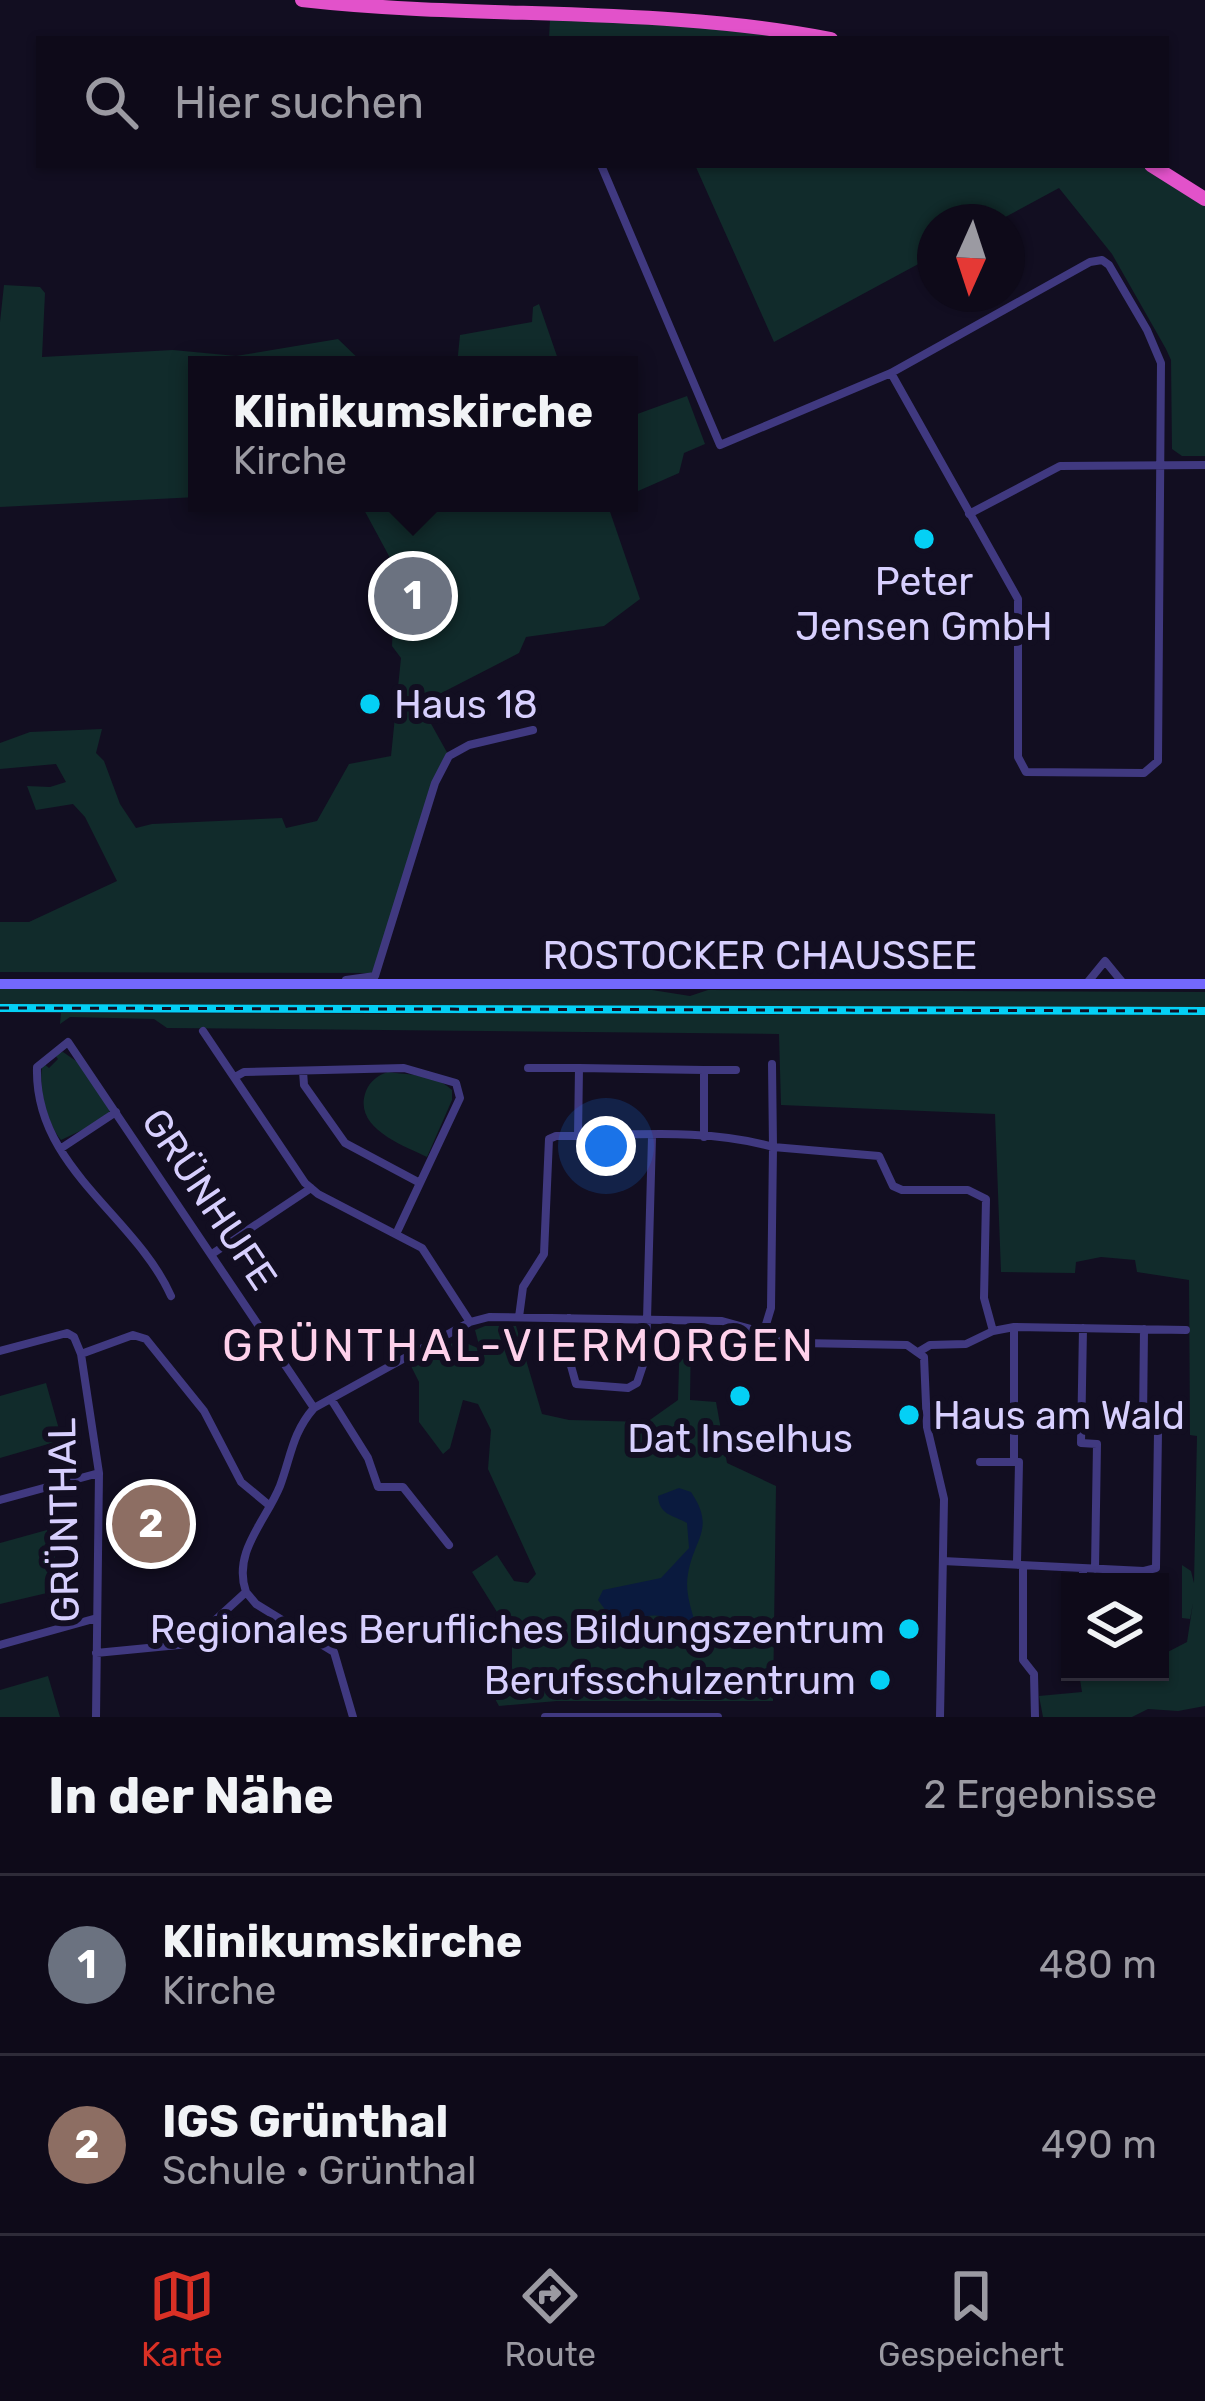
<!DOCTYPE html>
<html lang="de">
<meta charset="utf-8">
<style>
:root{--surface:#0e0a19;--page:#171322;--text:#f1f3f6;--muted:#9b9aa2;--line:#2e2b38;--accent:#d93025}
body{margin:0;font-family:Rubik,sans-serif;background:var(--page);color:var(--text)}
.controls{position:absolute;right:36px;bottom:36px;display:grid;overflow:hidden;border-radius:0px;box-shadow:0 3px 9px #0004}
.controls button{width:108px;height:108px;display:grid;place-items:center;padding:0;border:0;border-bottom:3px solid var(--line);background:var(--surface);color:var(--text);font:60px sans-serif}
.compass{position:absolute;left:917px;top:204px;width:108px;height:108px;border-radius:50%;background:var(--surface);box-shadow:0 3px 9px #0004;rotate:183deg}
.you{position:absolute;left:606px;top:1146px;width:42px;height:42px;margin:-30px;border:9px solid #fff;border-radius:50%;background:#1a73e8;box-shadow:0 0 0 18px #1a73e833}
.badge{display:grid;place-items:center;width:78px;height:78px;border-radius:50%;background:var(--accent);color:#fff;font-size:39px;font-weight:700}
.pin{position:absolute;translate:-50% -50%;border:6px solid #fff;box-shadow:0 3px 12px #0006}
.popup{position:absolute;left:188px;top:356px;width:450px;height:156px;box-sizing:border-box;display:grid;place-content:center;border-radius:0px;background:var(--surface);filter:drop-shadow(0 3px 9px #0005);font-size:39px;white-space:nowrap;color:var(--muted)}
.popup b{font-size:45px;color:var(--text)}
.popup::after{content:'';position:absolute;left:50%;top:100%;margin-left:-24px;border:24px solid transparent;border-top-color:var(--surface)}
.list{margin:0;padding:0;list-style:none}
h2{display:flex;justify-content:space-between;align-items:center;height:156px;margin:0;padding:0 48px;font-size:51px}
h2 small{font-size:39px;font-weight:400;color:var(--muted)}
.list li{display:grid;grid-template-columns:78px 1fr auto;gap:36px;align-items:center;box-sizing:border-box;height:180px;padding:0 48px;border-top:3px solid var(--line)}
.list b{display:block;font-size:45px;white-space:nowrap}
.list p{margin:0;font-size:39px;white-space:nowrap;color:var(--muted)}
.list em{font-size:39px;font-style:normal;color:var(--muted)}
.icon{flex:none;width:66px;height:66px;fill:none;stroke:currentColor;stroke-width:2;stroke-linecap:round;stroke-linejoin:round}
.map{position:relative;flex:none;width:1205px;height:1717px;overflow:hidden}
.search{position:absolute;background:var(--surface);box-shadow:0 3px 9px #0004;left:36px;right:36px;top:36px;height:132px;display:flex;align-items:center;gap:30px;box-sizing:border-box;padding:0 42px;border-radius:0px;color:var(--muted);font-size:45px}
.sheet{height:516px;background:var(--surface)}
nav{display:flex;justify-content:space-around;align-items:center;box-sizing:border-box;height:168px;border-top:3px solid var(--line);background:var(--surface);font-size:33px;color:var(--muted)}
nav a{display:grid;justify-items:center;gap:6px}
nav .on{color:var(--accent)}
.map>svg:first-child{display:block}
</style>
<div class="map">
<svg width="1205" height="1717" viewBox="0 0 1205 1717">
<rect width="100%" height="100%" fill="#120e21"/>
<path fill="#112b2b" d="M550 19 667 24 802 39H549Z
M695 165H1141L1205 204V456H1182L1172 449 1171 360 1166 349 1112 254 1059 188 996 222H935V255L774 342Z
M4 285 40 287 45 293 42 357 173 350 236 356 338 339 365 365H197V497L0 507V322Z
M539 304 560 365H457L460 335 532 322 533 307Z
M687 396 705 444 684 453 679 473 629 495V417Z
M366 503H607L640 599 604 626 526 637 519 653 420 704 449 756 435 783 376 973 0 972V922H29L117 881 85 817 73 804 36 810 27 786 50 787 66 782 56 764 0 769V743L30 732 102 729 96 753 104 761 120 804 136 828 152 824 282 818 286 828 317 821 349 764 391 756 401 658 392 646 396 569 362 506Z
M0 986 652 990 690 996 708 990 1205 992V1008L0 1005Z
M61 1013 1205 1015V1706L1178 1711 1148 1709 1132 1717H1043L1039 1696 1082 1692 1079 1673 1160 1672V1656L1187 1642 1193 1603 1190 1619 1182 1618V1565L1191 1571 1194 1583 1197 1436 1190 1435 1189 1280 1137 1272 1135 1260 1101 1257 1076 1262 1075 1273 1001 1272 995 1114 781 1105 779 1034 167 1028 154 1019 70 1017 60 1024Z
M63 1052 79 1063 110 1111 99 1122 61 1140C47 1123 37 1085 43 1063L49 1068 58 1059 54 1054Z
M388 1072C409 1075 436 1074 452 1090V1100L427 1157C403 1145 352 1128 366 1091 370 1081 378 1075 388 1072Z
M485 1326H516L542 1414 569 1420 647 1422 678 1400 680 1332H691L690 1400 716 1402 727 1463 776 1486 773 1701H557L499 1706 489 1688 512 1672V1636L472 1572 497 1555 514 1581 528 1583 536 1574 488 1469 491 1430 478 1404 463 1400 450 1448 443 1454 419 1422V1382L410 1364 459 1340 480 1349 475 1330Z
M46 1383 62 1440 0 1458V1396Z
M47 1530 64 1589 0 1604V1543Z
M48 1676 60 1717H0V1690Z"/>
<path fill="#0a1a3e" d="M679 1488 691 1492C716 1529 694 1538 688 1574 685 1590 690 1606 695 1622L686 1626C669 1616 652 1611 634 1621L609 1615 598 1600 603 1590 661 1578 689 1548 687 1523C673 1515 659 1515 658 1496Z"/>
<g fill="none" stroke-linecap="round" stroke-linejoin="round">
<path stroke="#403980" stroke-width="8" d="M601 165 720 445 891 373 1090 262 1102 260 1109 265 1147 330 1161 363 1158 761 1144 773 1026 772 1018 757V599L891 373
M969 514 1060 466 1205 465
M346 980 375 976 435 783 449 756 469 745 533 730
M1087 983 1105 961 1123 983
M203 1031 305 1183 318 1194 422 1248 470 1322
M528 1068H579
M704 1070H736
M303 1071 304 1085 345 1143 420 1183
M235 1077 244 1072 404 1068 456 1083 460 1098 397 1232
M578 1136 579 1068 704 1070V1137
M60 1149 116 1112
M212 1254 311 1188
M171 1296C135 1215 34 1167 37 1067L68 1042 314 1408
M519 1317 523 1287 544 1254 549 1139 556 1136C626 1136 705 1127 773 1147L772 1064
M569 1318 568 1355 576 1384 628 1388 637 1383 646 1356 652 1137
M1083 1328 1081 1443 1097 1444 1095 1569
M764 1331 771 1308 773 1147 879 1156 893 1186 902 1190H968L986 1199 984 1298 993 1331 966 1344 930 1345 920 1351
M993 1331 1014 1327 1186 1330
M0 1351 67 1333 74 1337 81 1354 99 1473 96 1717
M81 1354 133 1335 146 1339 204 1411 241 1482 270 1506
M331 1399 368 1458 378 1487H403L449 1545
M980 1462H1019L1017 1563
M1014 1462V1327
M0 1500 99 1473
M943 1561 1144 1571 1156 1568 1158 1432 1143 1422 1144 1329
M1023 1566V1660L1034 1674 1035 1717
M1083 1569V1582
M246 1592C232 1552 266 1521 280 1486 291 1457 292 1433 314 1408L470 1322 489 1317 722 1321 801 1343 907 1345 924 1357 927 1427 944 1499 940 1717
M246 1592 256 1604 334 1652 353 1717
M0 1645 97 1618
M96 1653 189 1644 246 1592
M545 1717H718"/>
<path stroke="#7368fc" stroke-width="10" d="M0 984H1205"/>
<path stroke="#e252ca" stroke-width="14" d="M302 0C478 20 657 5 831 39
M1151 165 1205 199"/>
<g stroke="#04d0f5" stroke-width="8">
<path id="rail" d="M0 1008 1205 1011"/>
</g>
<use href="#rail" stroke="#120e21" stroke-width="3" stroke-dasharray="9" stroke-linecap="butt"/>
</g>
<g fill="#04d0f5" stroke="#120e21" stroke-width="4.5">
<circle cx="924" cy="539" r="12"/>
<circle cx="370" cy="704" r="12"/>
<circle cx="740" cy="1396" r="12"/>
<circle cx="909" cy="1415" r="12"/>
<circle cx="909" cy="1629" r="12"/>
<circle cx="880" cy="1680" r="12"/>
</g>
<g text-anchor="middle" stroke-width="12" stroke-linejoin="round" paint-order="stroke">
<g font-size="39" fill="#d7cffe" stroke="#120e21">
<text x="924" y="595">Peter<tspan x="924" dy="45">Jensen GmbH</tspan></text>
<text x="394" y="718" text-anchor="start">Haus 18</text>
<text x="933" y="1429" text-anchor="start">Haus am Wald</text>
<text x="740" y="1452">Dat Inselhus</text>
<text x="885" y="1643" text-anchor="end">Regionales Berufliches Bildungszentrum</text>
<text x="856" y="1694" text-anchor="end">Berufsschulzentrum</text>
</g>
<g font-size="39" fill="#d7cffe" stroke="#120e21">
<text x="760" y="969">ROSTOCKER CHAUSSEE</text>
<text transform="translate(210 1199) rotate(56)" y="14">GRÜNHUFE</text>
<text transform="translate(63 1520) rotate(-91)" y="14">GRÜNTHAL</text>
</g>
<g font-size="45" letter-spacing="3" fill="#fed1eb" stroke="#120e21">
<text x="519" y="1361">GRÜNTHAL-VIERMORGEN</text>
</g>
</g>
</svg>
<div class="controls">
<button><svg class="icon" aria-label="layers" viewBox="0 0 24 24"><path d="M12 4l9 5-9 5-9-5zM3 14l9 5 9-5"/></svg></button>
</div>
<svg class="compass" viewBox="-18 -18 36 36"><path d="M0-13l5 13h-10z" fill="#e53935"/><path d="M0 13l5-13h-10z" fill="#9b9aa2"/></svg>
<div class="you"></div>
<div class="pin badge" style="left:413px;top:596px;background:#6b7280">1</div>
<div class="popup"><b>Klinikumskirche</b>Kirche</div>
<div class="pin badge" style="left:151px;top:1524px;background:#8d6e63">2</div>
<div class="search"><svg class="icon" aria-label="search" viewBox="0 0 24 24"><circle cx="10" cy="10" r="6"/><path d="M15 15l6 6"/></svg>Hier suchen</div>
</div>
<section class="sheet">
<h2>In der Nähe<small>2 Ergebnisse</small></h2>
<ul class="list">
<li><span class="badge" style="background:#6b7280">1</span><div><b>Klinikumskirche</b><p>Kirche</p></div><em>480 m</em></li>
<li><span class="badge" style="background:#8d6e63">2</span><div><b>IGS Grünthal</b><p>Schule · Grünthal</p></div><em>490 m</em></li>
</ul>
</section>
<nav>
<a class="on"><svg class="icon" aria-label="map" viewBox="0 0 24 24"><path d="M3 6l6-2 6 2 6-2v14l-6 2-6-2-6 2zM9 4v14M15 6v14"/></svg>Karte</a>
<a><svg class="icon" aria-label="directions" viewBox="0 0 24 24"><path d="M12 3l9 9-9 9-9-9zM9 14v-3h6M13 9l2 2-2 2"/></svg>Route</a>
<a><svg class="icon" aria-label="saved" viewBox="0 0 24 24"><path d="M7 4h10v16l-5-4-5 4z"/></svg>Gespeichert</a>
</nav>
